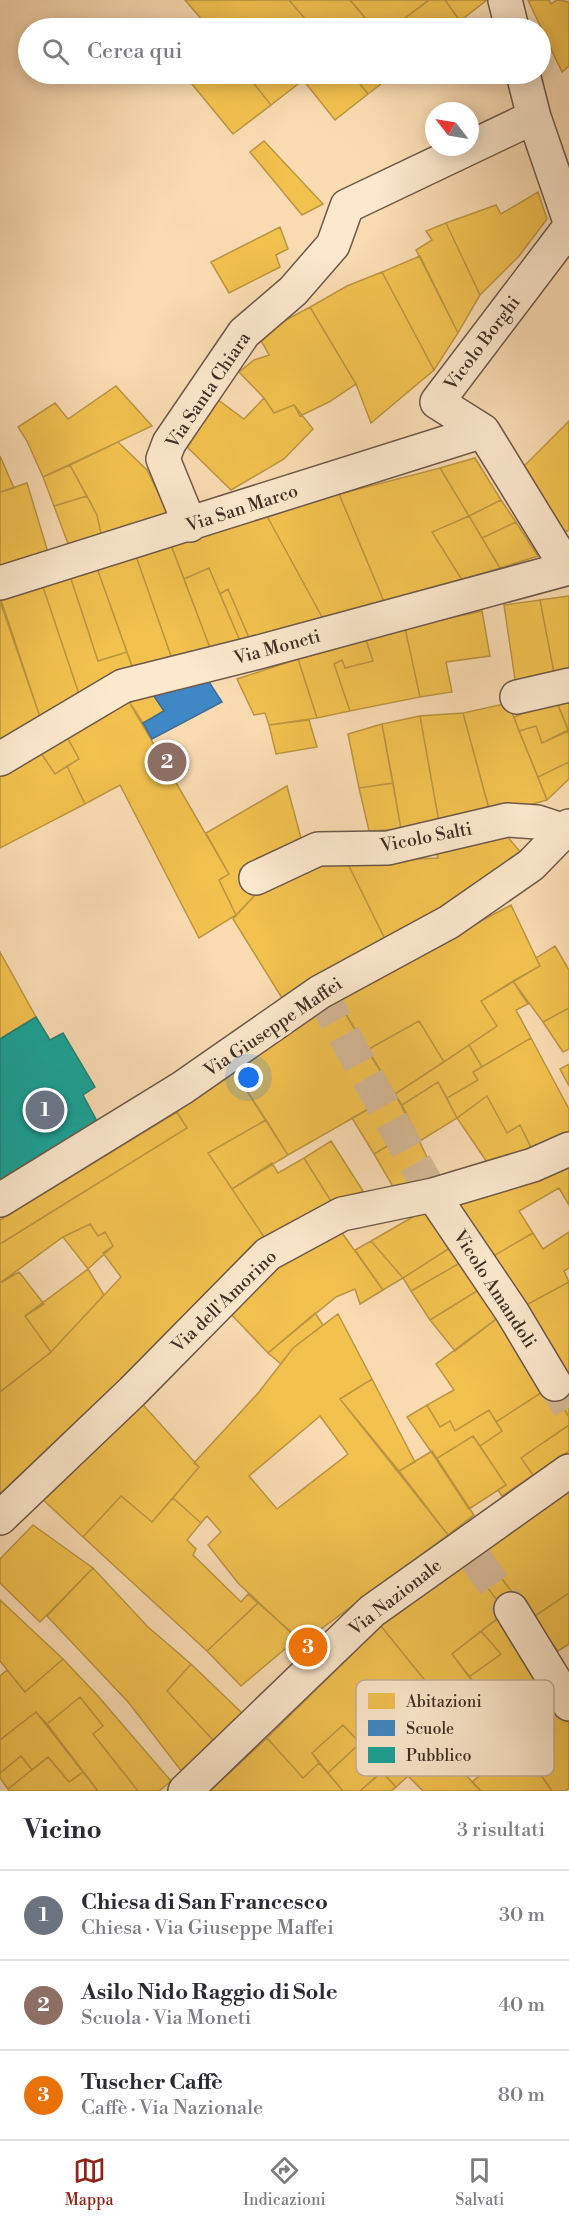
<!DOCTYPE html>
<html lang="it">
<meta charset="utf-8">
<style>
:root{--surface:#fff;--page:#f7f7f7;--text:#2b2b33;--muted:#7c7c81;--line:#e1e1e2;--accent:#8f2418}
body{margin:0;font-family:"Libre Bodoni",serif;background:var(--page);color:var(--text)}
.compass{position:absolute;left:425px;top:102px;width:54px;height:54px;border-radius:50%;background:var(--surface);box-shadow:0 3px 15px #0003;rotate:301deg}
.you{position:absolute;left:249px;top:1078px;width:21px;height:21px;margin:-15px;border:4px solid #fff;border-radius:50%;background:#1a73e8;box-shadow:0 0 0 9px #1a73e833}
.badge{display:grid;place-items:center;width:39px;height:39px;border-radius:50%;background:var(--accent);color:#fff;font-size:20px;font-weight:700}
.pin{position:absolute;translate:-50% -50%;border:3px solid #fff;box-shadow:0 2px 6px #0006}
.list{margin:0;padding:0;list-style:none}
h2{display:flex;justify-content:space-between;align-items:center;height:78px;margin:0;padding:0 24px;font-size:26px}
h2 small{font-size:20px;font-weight:400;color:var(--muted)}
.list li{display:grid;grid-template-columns:39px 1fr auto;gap:18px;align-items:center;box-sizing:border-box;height:90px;padding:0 24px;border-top:2px solid var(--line)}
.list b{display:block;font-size:22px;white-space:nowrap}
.list p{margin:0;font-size:20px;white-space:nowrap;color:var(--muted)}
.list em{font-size:20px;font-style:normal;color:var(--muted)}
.icon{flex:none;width:33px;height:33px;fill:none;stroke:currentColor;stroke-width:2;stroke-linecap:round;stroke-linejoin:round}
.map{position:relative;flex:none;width:569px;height:1791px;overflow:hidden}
.search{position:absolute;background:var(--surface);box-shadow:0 3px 15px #0003;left:18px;right:18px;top:18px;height:66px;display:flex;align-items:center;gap:15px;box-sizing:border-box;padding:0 21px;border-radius:33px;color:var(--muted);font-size:22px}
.sheet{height:348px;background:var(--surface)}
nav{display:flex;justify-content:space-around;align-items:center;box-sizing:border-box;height:84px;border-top:2px solid var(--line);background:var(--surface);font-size:16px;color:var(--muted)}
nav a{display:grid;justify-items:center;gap:3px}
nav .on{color:var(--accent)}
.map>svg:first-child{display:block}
</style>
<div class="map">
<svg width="569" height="1791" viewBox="0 0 569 1791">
<rect width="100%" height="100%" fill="#fadbb2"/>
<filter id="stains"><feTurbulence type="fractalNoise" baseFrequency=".00333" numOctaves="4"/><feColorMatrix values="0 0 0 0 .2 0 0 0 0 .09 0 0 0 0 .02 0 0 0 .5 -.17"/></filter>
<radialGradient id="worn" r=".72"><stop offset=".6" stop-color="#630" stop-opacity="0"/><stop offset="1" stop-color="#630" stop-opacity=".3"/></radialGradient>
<path fill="#f2c14e" stroke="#bc9542" stroke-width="1.5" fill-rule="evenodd" d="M185 0H289L313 28H209Z
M289 0H350L372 26 368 28H313Z
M350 0H429L392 28H374Z
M429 0H445L460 21 451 28H424L422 26 419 28H392Z
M445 0H487L460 21Z
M528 0H549L551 4 557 0 569 2V66L562 72Z
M205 74H246L271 105 233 134 192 84Z
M246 74H311L271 105Z
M311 74H352L368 94 335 120 303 80Z
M352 74H394L368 94Z
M264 141 323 204 302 215 250 152Z
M538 192 547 219 519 256 480 295 446 223 496 205 501 214Z
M446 223 480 295 458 333 416 250 432 240 426 231Z
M280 227 288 249 276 255 280 267 229 293 211 262Z
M420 256 458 333 434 370 382 272Z
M382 272 434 370 371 423 356 384 310 307 347 286Z
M310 307 356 384 329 402 300 416 294 405 274 413 264 398 239 372 254 360 269 355 258 335Z
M116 386 152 426 43 477 27 441 18 427 55 403 68 419Z
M264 398 274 413 294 405 313 429 284 459 231 490 184 444 217 399 244 419Z
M569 421V530L565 532 522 468Z
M118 442 147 470 169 515 102 538 97 515 70 465Z
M0 456 14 488 0 492Z
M475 458 501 500 469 516 440 468Z
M70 465 87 496 54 506 43 477Z
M440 468 469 516 432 532 462 580 385 604 339 494Z
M27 483 50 559 0 572V492Z
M339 494 385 604 322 617 267 516Z
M87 496 97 515 102 538 70 549 54 506Z
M501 500 516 522 482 538 469 516Z
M267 516 322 617 250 640 228 589 220 594 209 568 184 579 171 545Z
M469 516 500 568 462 580 432 532Z
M516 522 538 556 500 568 482 538Z
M171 545 210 648 171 656 136 556Z
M136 556 171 656 133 669 97 568Z
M97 568 127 652 98 661 70 576Z
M209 568 240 641 210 648 184 579Z
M70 576 98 661 127 652 133 669 79 694 42 584Z
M42 584 79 694 40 717 0 597Z
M228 589 250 640 240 641 220 594Z
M569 596V675L555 678 540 600Z
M540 600 555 678 516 686 504 605Z
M0 601 40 717 0 741Z
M482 611 490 656 446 662 452 692 420 697 405 628Z
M405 628 420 697 350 711 334 664 342 660 345 668 373 661 366 640Z
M366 640 373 661 345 668 342 660 334 664 350 711 317 718 298 659Z
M298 659 317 718 269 725 265 713 254 715 237 679Z
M152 693 164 711 143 723 128 700Z
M569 697V731L556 700Z
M128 700 229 874 219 880 236 915 199 938 120 785 85 804 67 766 79 759 66 735Z
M556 700 568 730 542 743 536 726 519 731 514 717Z
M508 703 547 800 491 816 463 713Z
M463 713 490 813 439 822 420 716Z
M420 716 439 822 401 829 382 724Z
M309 720 317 747 276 754 269 725Z
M382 724 393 783 359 788 348 734Z
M536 726 542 743 569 731V762L538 777 519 731Z
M66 735 79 759 55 774 39 750Z
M39 750 55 774 67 766 85 804 0 848V777Z
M569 762V779L547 800 538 777Z
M393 783 401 829 369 831 359 788Z
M287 786 301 838 240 870 255 895 236 915 219 880 229 874 206 833Z
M501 829 522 854 452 906 385 939 347 862 438 858 436 852Z
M313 862H347L385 939 282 998 233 919 255 895Z
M511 905 540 966 481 1001 497 1026 444 1062 419 1021 367 1050 336 998Z
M555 946 569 970V1008L543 1022 513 981 540 966 536 958Z
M0 952 36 1017 0 1039Z
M513 981 528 1004 516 1010 531 1038 482 1067 469 1045 497 1026 481 1001Z
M336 998 395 1094 288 1155 230 1065Z
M569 1008V1049L563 1052 543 1022Z
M419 1021 444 1062 395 1094 367 1050Z
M531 1038 569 1109V1140L536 1157 520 1125 507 1133 487 1096 457 1118 447 1098 478 1080 473 1072Z
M469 1045 482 1067 473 1072 478 1080 447 1098 438 1082 402 1105 395 1094Z
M569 1064V1086L560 1069Z
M230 1065 266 1120 208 1153 270 1246 0 1500V1392L51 1352 121 1277 103 1253 113 1246 105 1232 98 1236 90 1224 63 1237 0 1283V1244L187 1128 177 1112Z
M438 1082 457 1118 420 1141 402 1105Z
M395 1094 414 1130 374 1154 352 1118Z
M487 1096 507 1133 520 1125 534 1154 491 1168 457 1118Z
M177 1112 187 1128 0 1244V1220Z
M266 1120 288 1155 232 1189 208 1153Z
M414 1130 438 1180 399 1197 374 1154Z
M331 1141 363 1191 334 1206 304 1158Z
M304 1158 334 1206 270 1246 232 1189 272 1163 278 1173Z
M569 1159V1205L559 1188 519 1211 533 1233 488 1259 454 1206Z
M430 1207 456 1244 403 1278 371 1241Z
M90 1224 98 1236 105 1232 113 1246 88 1269 63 1237Z
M337 1226 383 1290 360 1304 355 1289 336 1297 268 1353 227 1310 266 1268Z
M569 1232V1268L564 1271 569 1282 519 1309 488 1259 533 1233 543 1249Z
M371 1241 403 1278 383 1290 355 1250Z
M456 1244 467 1259 411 1291 403 1278Z
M467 1259 485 1286 430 1320 411 1291Z
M88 1269 104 1295 51 1352 25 1316Z
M19 1272 44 1304 25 1316 51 1352 0 1392V1283Z
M569 1282V1398L519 1309Z
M485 1286 504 1313 455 1351 430 1320Z
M315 1313 323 1325 293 1348 281 1364 268 1353Z
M504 1313 550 1387 496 1422 489 1410 455 1431 450 1421 440 1427 427 1405 454 1390 436 1364Z
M338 1314 372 1379 340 1399 448 1535 302 1643 238 1583 208 1545 221 1532 207 1516 201 1523 173 1498 199 1467 194 1463 259 1392 293 1348ZM320 1416 348 1454 277 1509 249 1476Z
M372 1379 415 1462 399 1471 340 1399Z
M560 1381 569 1398V1417L550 1387Z
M550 1387 569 1417V1425L521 1458 533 1475 502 1496 498 1490 506 1485 480 1446 502 1431 496 1422Z
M137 1398 199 1467 152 1522 121 1496 83 1537 39 1496Z
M427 1405 440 1427 450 1421 455 1431 489 1410 502 1431 480 1446 473 1436 436 1459 407 1417Z
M569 1425V1451L533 1475 521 1458Z
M473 1436 506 1485 469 1509 436 1459Z
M432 1451 474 1515 448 1535 399 1471Z
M569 1489V1593L532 1618 482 1553Z
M121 1496 152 1522 173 1498 201 1523 187 1540 196 1549 193 1555 241 1602 248 1594 258 1603 207 1651 83 1537Z
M33 1525 93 1568 40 1622 0 1583V1559Z
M482 1553 519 1601 506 1612 468 1562Z
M468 1562 506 1612 452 1654 493 1707 464 1729 381 1626Z
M93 1568 148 1627 191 1664 167 1691 214 1741 182 1772 129 1703 47 1616Z
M569 1593V1644L558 1651 532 1618Z
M0 1600 63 1659 25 1692 0 1661Z
M258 1603 298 1638 241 1686 207 1651Z
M506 1612 545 1674 490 1725 482 1714 493 1707 469 1677 501 1654 481 1631Z
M381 1626 464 1729 433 1755 419 1738 360 1791H343L328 1773 360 1743 343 1725 312 1753 319 1763 303 1778 267 1738Z
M481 1631 501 1654 469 1677 452 1654Z
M63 1659 97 1695 171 1781 159 1791H138L93 1734 103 1726 80 1697 47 1724 36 1712 0 1740V1676L7 1670 25 1692Z
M191 1664 242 1713 214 1741 167 1691Z
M545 1674 569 1713V1788L565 1791H552L500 1717Z
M80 1697 103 1726 93 1734 138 1791H98L47 1724Z
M36 1712 83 1772 69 1782 48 1757 32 1770 21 1756 0 1773V1740Z
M343 1725 360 1743 328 1773 312 1753Z
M267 1738 303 1778 319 1763 343 1791H210Z
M419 1738 433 1755 440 1748 481 1791H423L408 1776 396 1787 382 1772Z
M519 1743 552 1791H481L472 1782Z
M21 1756 32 1770 8 1789 0 1778V1773Z
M48 1757 69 1782 83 1772 98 1791H9L8 1789Z
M382 1772 396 1787 391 1791H360Z"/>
<path fill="#3f88c5" stroke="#3f6d95" stroke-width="1.5" d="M209 682 222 702 152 739 143 723 164 711 152 693Z"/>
<path fill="#17a398" stroke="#238076" stroke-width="1.5" d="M36 1017 50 1040 63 1033 95 1087 83 1095 99 1125 0 1184V1039Z"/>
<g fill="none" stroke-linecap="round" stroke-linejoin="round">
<path stroke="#d5b896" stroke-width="33" stroke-dasharray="33 16" stroke-linecap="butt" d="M320 992 433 1195
M555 1384 569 1408
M475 1558 511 1609"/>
<g stroke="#6e5949" stroke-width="36">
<path id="minor" d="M505 0 512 28
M523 74 534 117 569 219
M190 525 163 459 169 443 244 333 293 291 333 245 347 206 534 117
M567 568 483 431 437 402 569 228
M0 583 483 431
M517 697 569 685
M0 759 123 686 255 653 569 568
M256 878 318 849 388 848 507 820 537 822 565 831
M433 1195 512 1312 555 1384
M0 1200 182 1088 320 992 449 922 531 865 569 826
M0 1518 132 1392 268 1254 342 1214 433 1195 533 1165 569 1149
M511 1609 569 1704
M185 1791 372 1611 569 1471"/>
</g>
<use href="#minor" stroke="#fce8cd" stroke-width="33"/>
</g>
<g text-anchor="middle" stroke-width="6" stroke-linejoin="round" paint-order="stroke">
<g font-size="18" fill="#3f2e26" stroke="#fce8cd">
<text transform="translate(482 343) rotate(-53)" y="6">Vicolo Borghi</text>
<text transform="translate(208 390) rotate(-56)" y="6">Via Santa Chiara</text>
<text transform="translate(242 508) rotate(-18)" y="6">Via San Marco</text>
<text transform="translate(277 647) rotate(-15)" y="6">Via Moneti</text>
<text transform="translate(426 837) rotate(-11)" y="6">Vicolo Salti</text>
<text transform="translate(273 1027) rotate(-34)" y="6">Via Giuseppe Maffei</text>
<text transform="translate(495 1289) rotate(57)" y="6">Vicolo Amandoli</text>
<text transform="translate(224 1301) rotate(-44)" y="6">Via dell'Amorino</text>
<text transform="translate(395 1597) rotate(-38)" y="6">Via Nazionale</text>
</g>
</g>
<rect x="356" y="1680" width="198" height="96" rx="9" fill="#fce8cd" stroke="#c3b09b" stroke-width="1.5"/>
<rect x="368" y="1693" width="27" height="16" fill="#f2c14e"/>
<rect x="368" y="1720" width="27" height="16" fill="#3f88c5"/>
<rect x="368" y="1747" width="27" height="16" fill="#17a398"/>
<g font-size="16" fill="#3f2e26">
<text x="406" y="1707">Abitazioni</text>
<text x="406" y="1734">Scuole</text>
<text x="406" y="1761">Pubblico</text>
</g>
<rect width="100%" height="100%" filter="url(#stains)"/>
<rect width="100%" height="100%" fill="url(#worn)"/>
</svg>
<svg class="compass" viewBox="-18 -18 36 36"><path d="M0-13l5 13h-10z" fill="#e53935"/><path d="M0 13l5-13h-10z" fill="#7c7c81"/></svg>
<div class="you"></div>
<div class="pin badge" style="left:45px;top:1110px;background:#6b7280">1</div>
<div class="pin badge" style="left:167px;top:762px;background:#8d6e63">2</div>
<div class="pin badge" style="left:308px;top:1647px;background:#e8710a">3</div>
<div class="search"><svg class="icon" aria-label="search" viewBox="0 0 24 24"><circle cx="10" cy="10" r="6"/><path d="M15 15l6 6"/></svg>Cerca qui</div>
</div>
<section class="sheet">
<h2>Vicino<small>3 risultati</small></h2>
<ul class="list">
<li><span class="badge" style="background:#6b7280">1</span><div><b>Chiesa di San Francesco</b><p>Chiesa · Via Giuseppe Maffei</p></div><em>30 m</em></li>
<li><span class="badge" style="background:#8d6e63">2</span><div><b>Asilo Nido Raggio di Sole</b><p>Scuola · Via Moneti</p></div><em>40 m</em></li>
<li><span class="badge" style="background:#e8710a">3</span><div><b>Tuscher Caffè</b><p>Caffè · Via Nazionale</p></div><em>80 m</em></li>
</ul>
</section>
<nav>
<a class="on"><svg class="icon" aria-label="map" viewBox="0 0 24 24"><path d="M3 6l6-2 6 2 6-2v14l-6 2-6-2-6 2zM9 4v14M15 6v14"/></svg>Mappa</a>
<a><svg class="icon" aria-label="directions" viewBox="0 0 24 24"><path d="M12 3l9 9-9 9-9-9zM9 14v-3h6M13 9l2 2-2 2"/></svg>Indicazioni</a>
<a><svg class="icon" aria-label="saved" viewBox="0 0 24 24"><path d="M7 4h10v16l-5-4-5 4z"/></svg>Salvati</a>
</nav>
